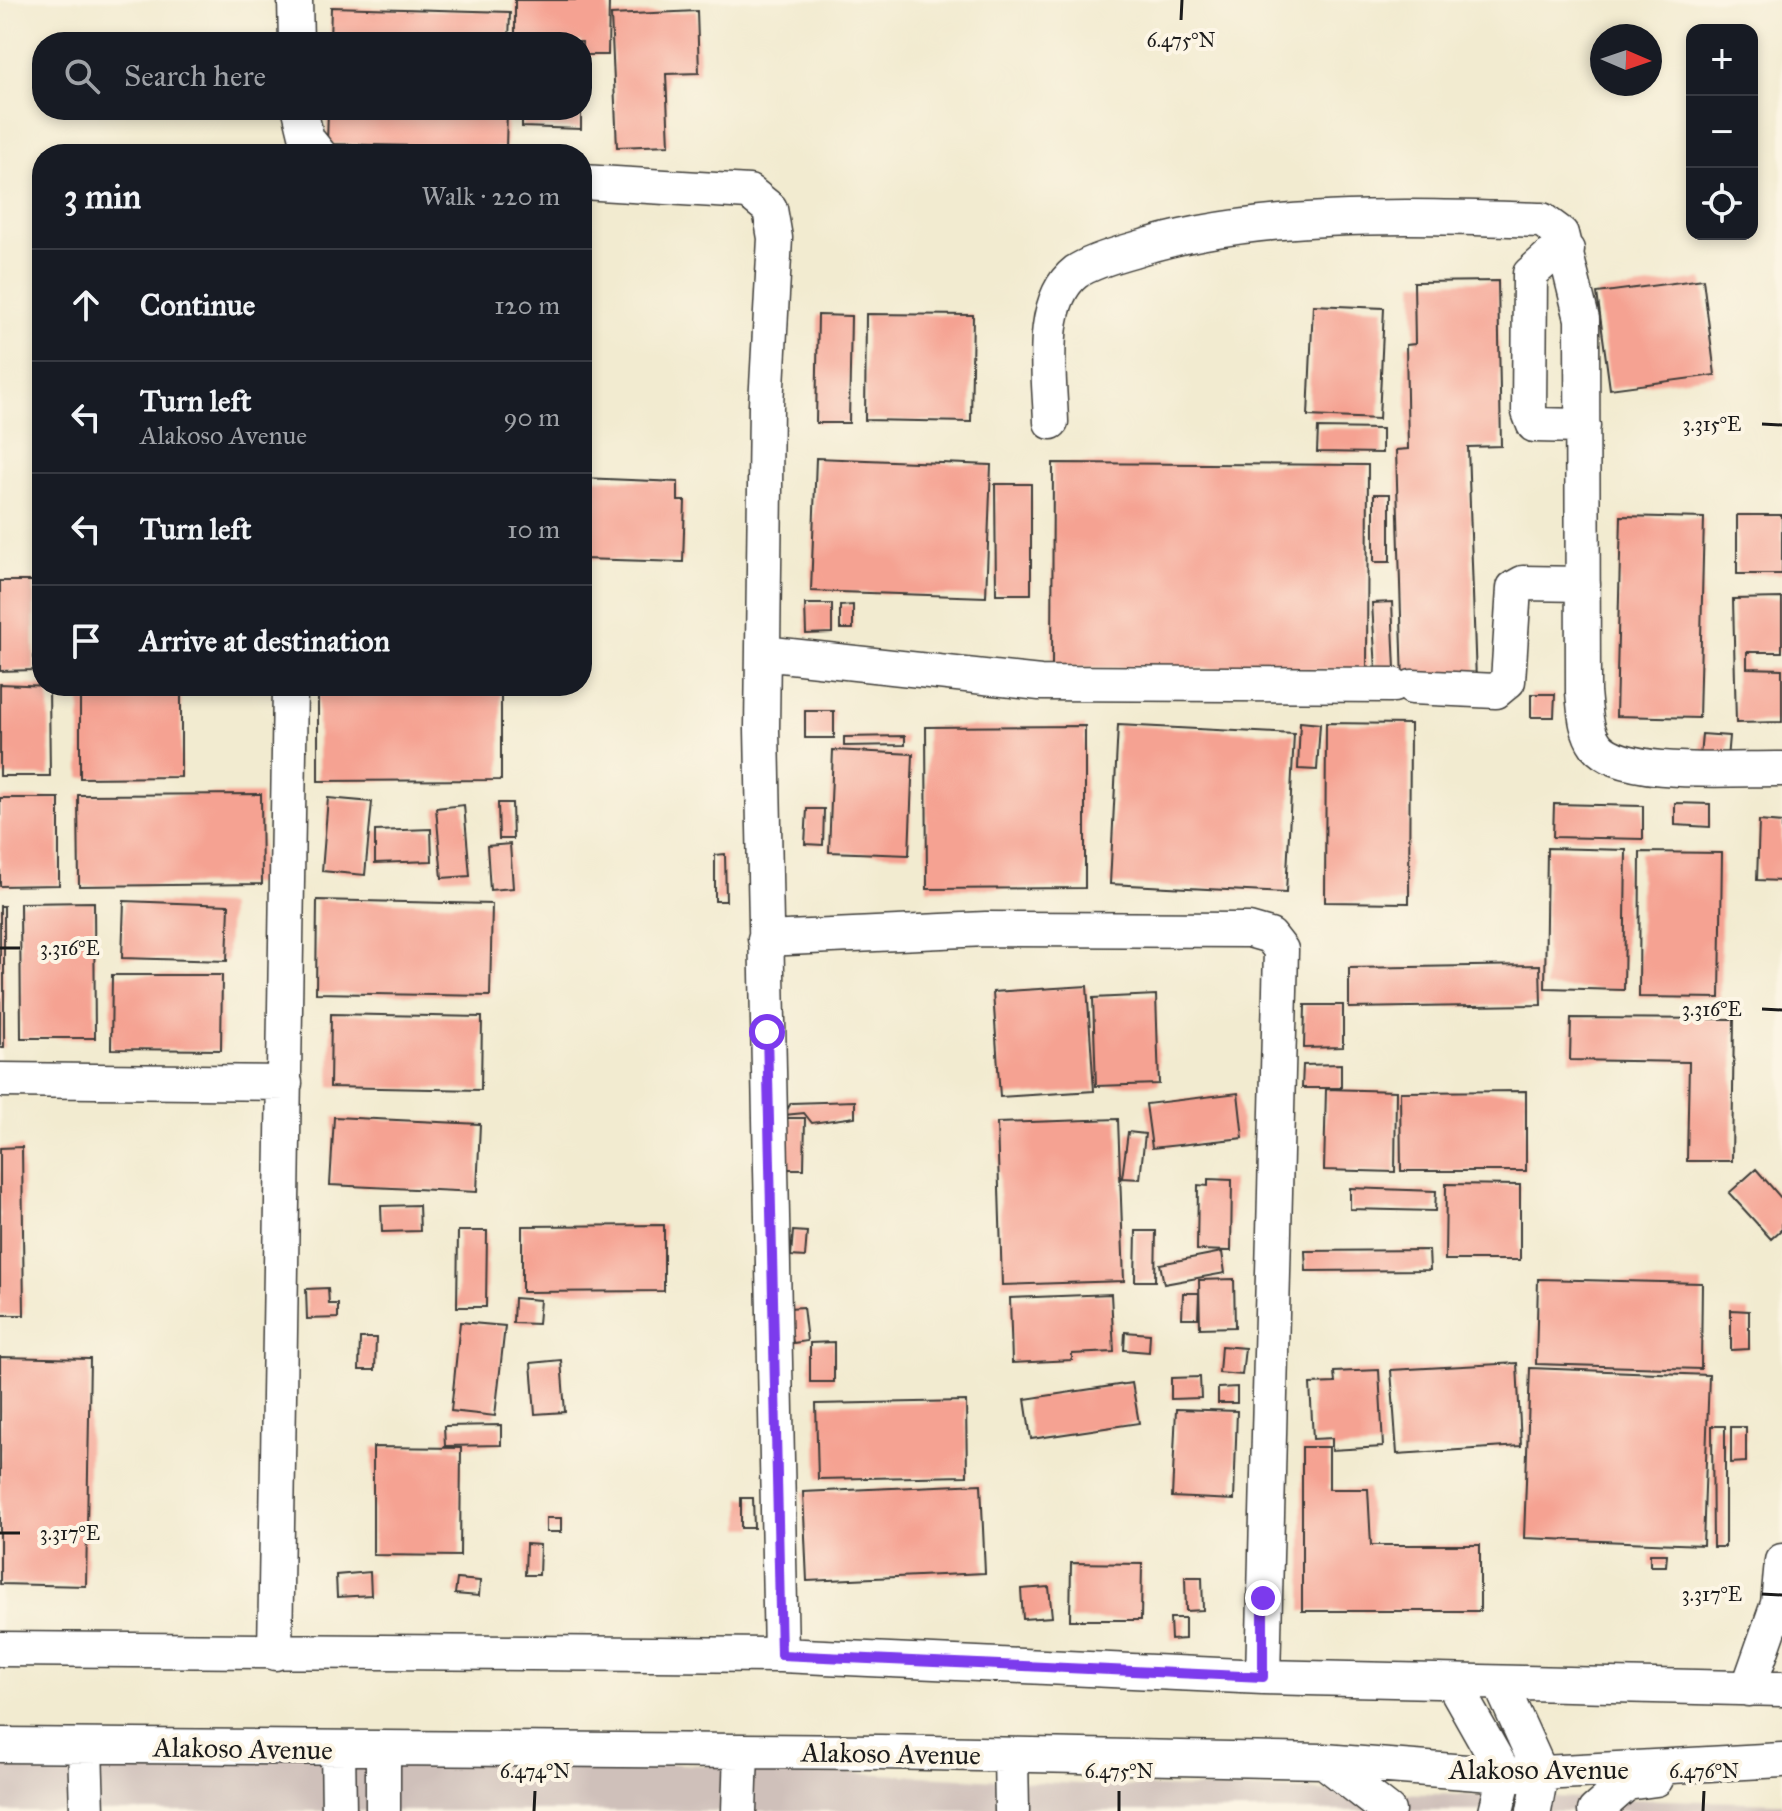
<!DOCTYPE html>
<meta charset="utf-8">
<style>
:root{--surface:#171b24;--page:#20242c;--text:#f1f3f6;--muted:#9ea1a6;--line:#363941}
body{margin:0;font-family:"IM FELL Great Primer",serif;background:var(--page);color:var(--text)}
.controls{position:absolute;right:24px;top:24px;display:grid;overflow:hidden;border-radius:16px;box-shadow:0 4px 12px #0003}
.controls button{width:72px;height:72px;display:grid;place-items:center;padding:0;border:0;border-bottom:2px solid var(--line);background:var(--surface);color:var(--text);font:40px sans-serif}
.compass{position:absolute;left:1590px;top:24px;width:72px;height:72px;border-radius:50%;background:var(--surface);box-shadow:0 4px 12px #0003;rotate:92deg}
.stop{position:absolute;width:24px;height:24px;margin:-18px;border:6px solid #7c3aed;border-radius:50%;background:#fff}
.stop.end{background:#7c3aed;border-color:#fff;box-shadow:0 2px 8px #0008}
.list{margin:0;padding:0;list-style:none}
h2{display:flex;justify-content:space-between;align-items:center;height:104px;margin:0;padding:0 32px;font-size:34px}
h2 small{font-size:26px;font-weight:400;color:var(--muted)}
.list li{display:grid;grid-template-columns:52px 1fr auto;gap:24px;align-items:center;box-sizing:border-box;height:112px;padding:0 32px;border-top:2px solid var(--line)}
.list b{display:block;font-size:30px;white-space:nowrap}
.list p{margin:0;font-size:26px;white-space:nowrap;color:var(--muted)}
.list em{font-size:26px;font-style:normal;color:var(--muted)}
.icon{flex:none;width:44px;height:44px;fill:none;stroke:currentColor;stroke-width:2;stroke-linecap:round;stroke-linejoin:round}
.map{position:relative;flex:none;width:1782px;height:1811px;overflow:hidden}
.search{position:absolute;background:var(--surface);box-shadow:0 4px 12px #0003;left:32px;top:32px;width:560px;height:88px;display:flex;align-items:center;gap:20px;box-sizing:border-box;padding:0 28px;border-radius:32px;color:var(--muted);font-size:30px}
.panel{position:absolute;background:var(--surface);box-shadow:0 4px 12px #0003;left:32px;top:144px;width:560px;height:552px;border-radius:32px}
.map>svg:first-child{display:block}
</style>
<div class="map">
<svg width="1782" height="1811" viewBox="0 0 1782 1811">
<rect width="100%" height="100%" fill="#fcf5e5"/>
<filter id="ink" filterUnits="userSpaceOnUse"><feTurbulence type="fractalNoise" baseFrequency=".0125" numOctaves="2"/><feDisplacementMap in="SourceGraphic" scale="16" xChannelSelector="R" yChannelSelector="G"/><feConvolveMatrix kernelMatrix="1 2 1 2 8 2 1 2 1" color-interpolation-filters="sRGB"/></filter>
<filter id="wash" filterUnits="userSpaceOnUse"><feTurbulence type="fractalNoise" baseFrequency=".006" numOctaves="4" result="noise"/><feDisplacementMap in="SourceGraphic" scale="32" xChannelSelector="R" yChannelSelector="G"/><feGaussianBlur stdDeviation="1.8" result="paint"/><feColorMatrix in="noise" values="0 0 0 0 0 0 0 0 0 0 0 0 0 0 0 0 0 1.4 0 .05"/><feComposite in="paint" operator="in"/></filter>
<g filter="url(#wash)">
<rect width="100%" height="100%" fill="#f2ebd0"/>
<path fill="#cfc0ba" d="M0 1746 383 1749 1120 1786 1782 1803V1811H0Z"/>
<g id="blocks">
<path fill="#f5a292" d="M515 0H609L608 55H582V42H524V36H515Z
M331 7 510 12 509 42H330Z
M697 11 699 73 666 74 669 145 617 147 611 15Z
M328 110H507L506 148 327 144Z
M522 110H581V129L522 127Z
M1703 279 1715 375 1610 389 1597 293Z
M1498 281 1501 446 1468 447 1476 681 1403 683 1396 450 1408 449 1406 345 1415 344 1414 282Z
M1313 305 1384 308 1379 419 1308 416Z
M866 314 973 315 971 422 865 420Z
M818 315 851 316 849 423H816Z
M1318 428 1382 429V453L1317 452Z
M816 458 991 465 986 597 811 591Z
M1053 463 1368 465 1367 670 1052 667Z
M582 478 678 482V501H685L683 562 582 559Z
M995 484H1031V594H996Z
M1374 494H1390V562H1374Z
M1737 515H1782V574H1737Z
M1621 516 1704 518 1699 718 1616 716Z
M0 581H34V670L0 671Z
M1782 598V652H1747V668L1782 669V722L1736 723 1733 599Z
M1392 602 1395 669 1376 670 1372 603Z
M805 604H832V633L806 634Z
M853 605V629H840V606Z
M0 684 49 686 50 776H0Z
M318 686H501V780L318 781Z
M80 688H181V777L80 778Z
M1531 694H1555L1554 717H1531Z
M805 711H834V738H805Z
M1300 722 1320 724 1317 770 1298 769Z
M1326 723 1410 724 1409 903 1325 902Z
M1118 725 1294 734 1286 893 1110 884Z
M1085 726V888L927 889 926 727Z
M1702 734 1729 736 1727 759 1700 757Z
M905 736V745L844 746V737Z
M833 750 913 754 909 855 829 852Z
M261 794 262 884 79 886 78 795Z
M0 798H59V885L0 886Z
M328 798 372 802 365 875 322 871Z
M498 803H512L513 839H499Z
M1675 803 1710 804V827L1675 825Z
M1554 804 1643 806V839L1553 837Z
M464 805 470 876 442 878 436 808Z
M807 809H824L823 845 805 844Z
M1759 821 1782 823V881L1757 880Z
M431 829 432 861 375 863V831Z
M510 844 513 888 490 890 487 846Z
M1547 848 1626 850 1624 990 1545 988Z
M1640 852 1722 853 1720 998 1639 997Z
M725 854 726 901H715V855Z
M317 900 492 904 490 996 316 993Z
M124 901 229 905 227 961 122 958Z
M94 902 95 1038H21L20 903Z
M0 906H4V1047H0Z
M1540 965 1541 1005 1349 1008V968Z
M112 975H222L221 1050 111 1049Z
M1087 986 1094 1091 1000 1097 993 992Z
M1156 995 1159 1084 1096 1086 1093 998Z
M1305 1005H1343V1047L1304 1048Z
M331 1014 482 1017 481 1090 330 1087Z
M1571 1018 1734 1019 1732 1161H1687L1689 1062 1570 1060Z
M1341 1064V1088H1302L1303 1065Z
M1326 1089 1396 1091 1395 1172 1324 1170Z
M1526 1091V1171H1401L1400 1092Z
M1238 1093 1243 1138 1152 1148 1146 1104Z
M855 1101V1117L812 1123 804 1113 784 1115 791 1103Z
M334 1117 480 1124 477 1192 330 1185Z
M779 1118H805L804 1169H778Z
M1118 1119 1124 1281 1002 1285 997 1123Z
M1128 1132 1145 1134 1140 1179 1122 1178Z
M22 1147 24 1315H0V1148Z
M1756 1169 1782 1199V1229L1771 1239 1729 1193Z
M1208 1179 1232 1180 1231 1251 1197 1250 1198 1185 1208 1186Z
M1446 1184 1520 1185V1260H1445Z
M1350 1188 1436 1191 1435 1211 1350 1209Z
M419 1205 420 1231 382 1232 381 1206Z
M664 1225V1291L522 1292V1226Z
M458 1231H487L486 1307H457Z
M793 1231 807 1232 805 1257 791 1256Z
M1136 1231H1156L1155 1281H1135Z
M1429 1250 1430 1270 1306 1271 1305 1251Z
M1222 1252 1225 1273 1164 1284 1160 1264Z
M1234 1279 1235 1327 1200 1328 1199 1280Z
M1538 1279 1702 1283 1701 1369 1536 1364Z
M328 1288 329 1304H338V1318L307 1319 306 1289Z
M1183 1293H1199L1198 1318H1182Z
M1111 1294 1114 1352 1072 1354V1360L1012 1363 1010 1298Z
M514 1298 540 1300 538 1324 513 1323Z
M803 1307 807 1341 793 1343 789 1308Z
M1731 1310 1749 1311V1349L1731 1350Z
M460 1322 505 1326 495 1416 451 1411Z
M1125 1332 1150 1334 1149 1352 1124 1350Z
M360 1338H376L375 1370H359Z
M834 1342V1382H810V1343Z
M1221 1346 1245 1348 1242 1375 1219 1373Z
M0 1357 90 1359 86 1586 0 1584Z
M561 1360 565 1412 535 1414 531 1363Z
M1517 1363 1521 1446 1397 1454 1391 1370Z
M1530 1368 1709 1375 1703 1545 1524 1538Z
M1379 1370 1383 1447 1332 1450V1438L1313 1439 1310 1384 1335 1383 1334 1372Z
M1200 1377 1201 1398 1171 1399V1378Z
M1132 1383 1139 1423 1031 1439 1025 1399Z
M1237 1387V1403H1218V1388Z
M966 1401 967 1476 818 1479 816 1404Z
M1176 1409 1237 1411 1234 1500 1172 1497Z
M501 1425V1445L445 1446 444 1426Z
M1712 1426H1725V1547H1713Z
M1731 1427H1746V1462L1731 1463Z
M373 1447 461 1448 460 1556 373 1555Z
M1302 1447H1329V1489H1368L1371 1545H1480V1611H1302Z
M981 1484 985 1573 807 1581 803 1492Z
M741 1498H753L754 1528H741Z
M546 1518H561V1532H546Z
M526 1544 540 1545 539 1575H525Z
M1650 1554H1667L1666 1566H1650Z
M1071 1563 1142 1564 1141 1620H1070Z
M370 1572 371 1595 337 1597 336 1575Z
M1185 1577H1202L1203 1610 1186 1611Z
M457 1579 480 1581 479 1596 455 1594Z
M1049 1587 1052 1617 1023 1619 1021 1589Z
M1170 1618H1185V1639L1171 1640Z"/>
</g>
</g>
<g filter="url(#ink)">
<use href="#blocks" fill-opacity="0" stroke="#3c3b37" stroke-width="2"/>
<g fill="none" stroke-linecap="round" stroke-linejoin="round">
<g stroke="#3c3b37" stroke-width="37">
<path id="minor" d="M295 0 296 42
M300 110 307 139 319 154
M582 182 749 192 770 209 775 238 766 405 762 729 781 1655
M1567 250 1549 257 1530 274 1529 412 1534 425 1583 426
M1051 422C1050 380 1037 302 1076 272 1091 262 1115 255 1133 250 1255 210 1414 216 1542 220L1561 234 1582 319 1583 692C1585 710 1585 730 1596 745 1621 779 1741 768 1782 769
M763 653 1040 683 1393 685
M1412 687 1496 691 1508 681 1514 588 1523 583 1583 584
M765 939 986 929 1249 930 1270 936 1281 950 1263 1677
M0 1080 285 1083
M0 1649 781 1655 1263 1677 1782 1689
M275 1653 290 686
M1453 1683 1505 1775 1496 1811
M1500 1683 1541 1774 1534 1811
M1748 1689 1778 1604 1782 1561
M0 1745 881 1752 1324 1761 1505 1775 1782 1760
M85 1747 87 1811
M338 1749 339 1811
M1011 1755 1012 1811
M1324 1761 1388 1811
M383 1811V1749
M739 1811 741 1751
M1595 1811 1627 1783 1656 1779"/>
</g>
<use href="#minor" stroke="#fff" stroke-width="34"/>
</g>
</g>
<g fill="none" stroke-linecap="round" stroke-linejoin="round" filter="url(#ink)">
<path stroke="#7c3aed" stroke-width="10" d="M767 1032 781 1655 1263 1677V1598"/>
</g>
<path fill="none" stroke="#1c1c1c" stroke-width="3" d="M1181 20 1182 0M1762 424 1782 425M0 948H20M1762 1009 1782 1010M0 1533H20M1762 1594 1782 1595M534 1811 535 1791M1119 1811V1791M1703 1811 1704 1791"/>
<g text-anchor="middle" stroke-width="8" stroke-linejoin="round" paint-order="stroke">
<g font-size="28" fill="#1c1c1c" stroke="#fcf5e5">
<text transform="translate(243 1748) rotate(1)" y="10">Alakoso Avenue</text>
<text transform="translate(891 1753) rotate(1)" y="10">Alakoso Avenue</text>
<text x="1539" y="1779">Alakoso Avenue</text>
</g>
</g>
<g font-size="20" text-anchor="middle" fill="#1c1c1c" stroke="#fcf5e5" stroke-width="8" stroke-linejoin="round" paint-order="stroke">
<text x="1181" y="47">6.475°N</text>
<text x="1712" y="431">3.315°E</text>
<text x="70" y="955">3.316°E</text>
<text x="1712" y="1016">3.316°E</text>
<text x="70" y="1540">3.317°E</text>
<text x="1712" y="1601">3.317°E</text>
<text x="535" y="1778">6.474°N</text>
<text x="1119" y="1778">6.475°N</text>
<text x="1704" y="1778">6.476°N</text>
</g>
</svg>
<div class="controls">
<button>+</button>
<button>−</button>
<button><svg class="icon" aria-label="locate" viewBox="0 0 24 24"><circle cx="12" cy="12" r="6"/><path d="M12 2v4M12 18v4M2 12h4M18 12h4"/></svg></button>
</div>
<svg class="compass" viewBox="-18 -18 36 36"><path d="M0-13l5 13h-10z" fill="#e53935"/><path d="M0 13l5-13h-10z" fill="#9ea1a6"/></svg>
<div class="stop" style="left:767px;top:1032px"></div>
<div class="stop end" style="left:1263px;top:1598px"></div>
<div class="search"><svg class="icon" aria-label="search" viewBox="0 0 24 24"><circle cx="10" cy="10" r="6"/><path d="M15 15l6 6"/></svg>Search here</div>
<section class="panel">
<h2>3 min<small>Walk · 220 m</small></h2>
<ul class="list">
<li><svg class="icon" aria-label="ahead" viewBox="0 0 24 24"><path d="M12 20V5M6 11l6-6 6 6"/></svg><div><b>Continue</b></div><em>120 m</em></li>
<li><svg class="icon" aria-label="left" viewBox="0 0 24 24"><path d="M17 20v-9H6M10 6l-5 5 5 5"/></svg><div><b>Turn left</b><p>Alakoso Avenue</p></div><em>90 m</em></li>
<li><svg class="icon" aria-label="left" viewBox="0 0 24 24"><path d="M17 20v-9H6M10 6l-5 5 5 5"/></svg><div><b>Turn left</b></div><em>10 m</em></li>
<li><svg class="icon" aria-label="arrive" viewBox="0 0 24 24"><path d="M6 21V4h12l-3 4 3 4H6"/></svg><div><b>Arrive at destination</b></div></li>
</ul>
</section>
</div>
